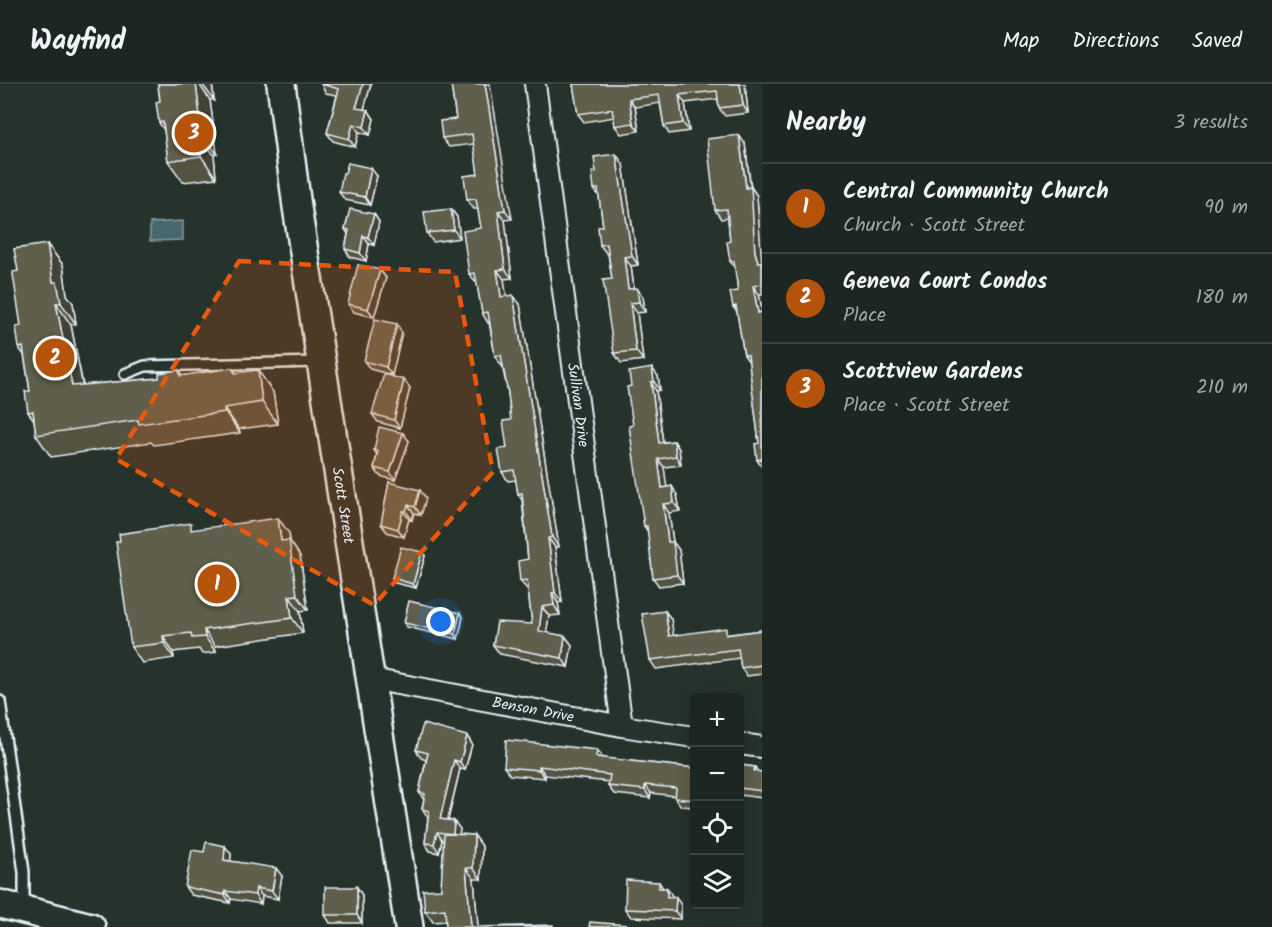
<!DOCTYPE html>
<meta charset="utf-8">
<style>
:root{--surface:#1c2622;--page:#29322f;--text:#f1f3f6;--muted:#a0a5a5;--line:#3a4340;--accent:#b45309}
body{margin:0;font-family:Kalam,sans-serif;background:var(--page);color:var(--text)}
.controls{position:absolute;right:18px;bottom:18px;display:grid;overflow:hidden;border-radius:6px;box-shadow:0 3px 15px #0003}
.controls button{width:54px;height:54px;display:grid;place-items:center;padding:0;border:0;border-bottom:2px solid var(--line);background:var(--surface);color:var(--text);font:30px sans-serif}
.you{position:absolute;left:441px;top:538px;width:21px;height:21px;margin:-15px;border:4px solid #fff;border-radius:50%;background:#1a73e8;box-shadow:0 0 0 9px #1a73e833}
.badge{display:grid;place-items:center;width:39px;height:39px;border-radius:50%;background:var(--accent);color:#fff;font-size:20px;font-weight:700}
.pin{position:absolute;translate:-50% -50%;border:3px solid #fff;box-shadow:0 2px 6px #0006}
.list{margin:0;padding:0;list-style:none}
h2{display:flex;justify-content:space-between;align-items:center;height:78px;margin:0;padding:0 24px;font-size:26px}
h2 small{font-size:20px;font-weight:400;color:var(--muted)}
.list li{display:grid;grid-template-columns:39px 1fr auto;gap:18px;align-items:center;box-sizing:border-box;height:90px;padding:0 24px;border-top:2px solid var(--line)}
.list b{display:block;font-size:22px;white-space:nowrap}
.list p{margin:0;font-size:20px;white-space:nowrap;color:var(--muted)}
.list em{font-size:20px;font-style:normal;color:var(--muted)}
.icon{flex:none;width:33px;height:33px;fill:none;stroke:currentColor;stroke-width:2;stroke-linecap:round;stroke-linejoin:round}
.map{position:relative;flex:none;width:762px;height:843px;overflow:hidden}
header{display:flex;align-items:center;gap:36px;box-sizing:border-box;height:84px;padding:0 30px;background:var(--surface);border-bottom:2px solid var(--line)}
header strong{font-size:28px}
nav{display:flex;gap:33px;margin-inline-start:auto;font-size:21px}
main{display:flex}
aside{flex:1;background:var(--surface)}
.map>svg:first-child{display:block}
</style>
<header>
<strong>Wayfind</strong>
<nav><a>Map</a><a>Directions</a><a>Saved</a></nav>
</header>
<main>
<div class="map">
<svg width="762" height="843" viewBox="0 0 762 843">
<rect width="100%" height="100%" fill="#26332d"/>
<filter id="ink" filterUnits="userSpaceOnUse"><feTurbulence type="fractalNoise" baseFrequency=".0167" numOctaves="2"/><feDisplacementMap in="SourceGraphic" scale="12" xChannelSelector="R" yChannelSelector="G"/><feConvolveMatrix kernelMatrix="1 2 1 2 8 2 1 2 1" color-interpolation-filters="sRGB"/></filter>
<g filter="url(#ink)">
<path fill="#46676c" stroke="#879ea4" stroke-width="1.5" d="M183 137V156L150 157V139Z"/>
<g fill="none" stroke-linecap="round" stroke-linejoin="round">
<g stroke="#e8f1f8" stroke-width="14">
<path id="lane" d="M125 290 145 282 319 278
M0 617 24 788V824"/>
</g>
<g stroke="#e8f1f8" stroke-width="24">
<g id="street">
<path id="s1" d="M535 0 622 642"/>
<path id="s2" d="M371 595 622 642 694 653"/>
<path d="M740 660 762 663"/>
</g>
</g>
<g stroke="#e8f1f8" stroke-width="32">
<g id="secondary">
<path id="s3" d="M281 0 297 123 409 843"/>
<path d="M0 820 91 843"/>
</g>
</g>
<use href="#lane" stroke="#26332d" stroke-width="9"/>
<use href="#street" stroke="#26332d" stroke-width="20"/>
<use href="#secondary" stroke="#26332d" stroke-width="27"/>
</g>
<path fill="#535240" stroke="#e8f1f8" stroke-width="1.5" d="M158 0H212L214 16H210L217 70 214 71 216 94 183 98 168 77 164 46 159 39 160 17Z
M321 0H371L364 25 368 26 374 35 370 51 359 48 355 63 333 57 327 49 337 11 326 9Z
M451 0 512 135 505 136 512 194 504 195 506 212 520 220 559 463H555L562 518 558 519 560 531 549 532 546 549 565 552 572 561 568 583 500 570 493 561 532 540 528 506 520 497 528 475 522 416 518 410 516 396 508 397 502 388 511 336 508 309 502 281H501L495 272 489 238 488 239 482 229 477 199 469 190 481 144 478 125H474L467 116 478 90 474 60 449 63 442 54 456 35Z
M573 0H745L748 29 725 32 719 24 718 15 685 19 689 47 669 50 664 42 660 19 635 23 639 47 621 50 615 42 614 33 584 38 578 30Z
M745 60 751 103 757 112 761 177 762 178V210H759L762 226V383L757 376 759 359 749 278 744 271 737 228 733 223 738 207 735 184 730 177V157L728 134 721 135 715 126Z
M623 80 638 181 631 182 634 204 643 213 645 228 637 229 643 276 621 279 614 269 612 195 608 170H607L600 161 603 142 599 112 594 105 596 88Z
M377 92 370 121 345 116 339 108Z
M451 125 457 133 460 154 433 158 427 149Z
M374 130 379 138 374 161 369 160 366 177 350 173 345 165 348 150 345 145Z
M47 160 63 181 67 211 73 219 76 240 71 241 83 301 159 294 179 286 182 292 232 284 236 289 273 308 278 340 239 345 240 349 154 361 151 358 51 373 36 351 34 336 28 328 30 307 24 271 19 264 21 242 18 187Z
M380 186 386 194 374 233 354 228 348 220Z
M402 249 392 291 370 285 364 277Z
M658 292 660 306 656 307 663 358 674 357 679 365 681 381 664 383 666 403 677 411 680 427 669 429 673 458 679 466 683 499 659 502 653 494 648 448 644 442 631 302Z
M404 296 410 304 400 344 378 338 372 330Z
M409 357 395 396 380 392 374 384 377 371 374 366Z
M389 398 426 414 421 431 414 429 412 436 409 435 404 453 387 448 381 440Z
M195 446 289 449 290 457 300 472 308 526 300 527 303 549 215 562 216 568 202 570 199 565 173 568 174 574 142 579 131 563Z
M425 472 416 504 395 499 392 494Z
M665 527 671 535 673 552 730 550 762 546V590L747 592 741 584 740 574 656 585 650 576Z
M463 533 458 555 407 543 404 539Z
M467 652 472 660 465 686 460 685 448 736 460 745 459 750 474 751 482 762 481 795H474L478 843 446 837 433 838 425 827 441 805 444 757 442 756 439 769 430 767 425 759 428 733 422 725 424 716 419 708 426 676 421 674 416 666Z
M597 666 602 674 694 684V723L681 722 675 714V712L651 709 650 714 614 710 608 702 609 698 545 691V694L510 691 504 683Z
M740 681 755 683 758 688H762V714L740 711Z
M204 768 231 770 230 777 282 792 278 815 262 812 261 820 231 815 230 819 191 811 185 803Z
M659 798 663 804 681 821V835L631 833 625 825Z
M362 811V839H330L325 831Z"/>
<path fill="#434234" stroke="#e8f1f8" stroke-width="1.5" d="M196 0H199L210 16 217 70 202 49Z
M202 0H212L214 16Z
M363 0H371L362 32 356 24Z
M485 0H490L512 135 505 126Z
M740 0H745L748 29 743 21Z
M679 11 685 19 689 47 683 39Z
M629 15 635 23 639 47 633 39Z
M368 26 374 35 370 51 364 43Z
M353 40 359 48 355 63 349 55Z
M198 49 214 71 216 94 201 72Z
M739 51 745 60 751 108V103L757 112 762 181 758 178 755 168Z
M616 70 623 80 638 181 632 172Z
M371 84 377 92 370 121 365 113Z
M451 125 457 133 460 154 454 146Z
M498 127 505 136 512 194 505 185Z
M374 130 379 138 374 161 368 153Z
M363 152 369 160 366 177 360 169Z
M47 160 63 181 67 211 73 219 76 240 61 219 53 198Z
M624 173 631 182 635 214 628 205Z
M380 186 386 194 374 233 368 225Z
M497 186 504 195 508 222 501 213Z
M753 202 759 210 762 226V235L758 229Z
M637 204 643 213 645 228 639 218Z
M513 211 520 220 559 463 552 453Z
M56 219 71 241 87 324 72 302Z
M630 219 637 229 643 276 636 267Z
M397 240 402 249 392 291 386 283Z
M652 284 658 292 660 306 654 298Z
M258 286 273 308 278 340 262 318Z
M404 296 410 304 400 344 394 336Z
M651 298 656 307 664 367 659 359Z
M224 324 239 345 240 349 225 328Z
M403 349 409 357 395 396 390 388Z
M674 357 679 365 681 381 676 372Z
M658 375 664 383 668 412 662 404Z
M672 402 677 411 680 427 674 419Z
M420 406 426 414 421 431 415 423Z
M663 420 669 429 673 458 679 466 683 499 677 491 668 458Z
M408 421 414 429 412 436 406 427Z
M403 427 409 435 404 453 398 445Z
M278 434 289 449 290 457 300 472 308 526 297 511 281 457Z
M548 454 555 463 562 518 555 509Z
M422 468 425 472 416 504 413 500Z
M552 509 558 519 560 531 554 521Z
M289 512 300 527 303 549 292 534Z
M542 523 549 532 545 557 539 547Z
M665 527 671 535 675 561 669 552Z
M460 529 463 533 458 555 455 550Z
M204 546 215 562 216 568 205 553Z
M163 552 173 568 174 574 164 559Z
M565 552 572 561 568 583 562 574Z
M467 652 472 660 465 686 460 678Z
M597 666 603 674 596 673Z
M454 676 460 685 446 743 440 735Z
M539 682 545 691V694L539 686Z
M645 701 651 709 650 714 645 706Z
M454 737 460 745 458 758 453 750Z
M437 748 442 756 439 769 434 760Z
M474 751 482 762 481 795 473 784Z
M225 762 231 770 230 784 224 776Z
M276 784 282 792 278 815 272 807Z
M466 784 474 795 478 843H471Z
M357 803 362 811V839L357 831Z
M256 804 262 812 261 820 255 811Z
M667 804 673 813H667Z
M225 807 231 815 230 819 225 811Z
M676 813 681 821V835L675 827Z"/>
<path fill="#605f4b" stroke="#e8f1f8" stroke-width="1.5" d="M158 0H196L202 49H198L201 72 168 77 163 38 159 39 156 18 160 17Z
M321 0H363L356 24 368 26 364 43 353 40 349 55 327 49 339 5Z
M451 0H485L505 126 498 127 505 185 497 186 501 213 513 211 552 453 548 454 555 509H552L554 521 542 523 539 547 565 552 562 574 493 561 497 538 532 540 527 496 520 497 518 477 528 475 522 409 518 410 514 386 502 388 498 365 507 364 503 337 511 336 508 309 501 271 495 272 488 228 482 229 475 189 469 190 463 147 481 144 476 115 467 116 464 92 478 90 472 50 442 54 440 37 456 35Z
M573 0H740L743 21 719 24 717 7 679 11 683 39 664 42 659 11 629 15 633 39 615 42 612 25 578 30Z
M739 51 746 104 751 103 755 168 758 178H762V200L753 202 758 229 762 228V375L757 376 755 360 759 359 748 271H744L736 222 733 223 730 208 738 207 734 177H730L727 158 730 157 727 125 715 126 707 55Z
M616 70 632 172 624 173 628 205 637 204 639 218 630 219 636 267 614 269 603 196 612 195 607 160 600 161 598 143 603 142 598 105H594L592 88H596L594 73Z
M348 79 371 84 365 113 339 108 343 89H345Z
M350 125 374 130 368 153 363 152 360 169 345 165 349 146 345 145Z
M451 125 454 146 427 149 424 128Z
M47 160 53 198H57L61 219H56L72 302 159 294V289L179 286 180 292 232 284 235 289 258 286 262 318 224 324 225 328 139 340 138 336 36 351 33 327 28 328 25 307H30L23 263 19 264 16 243 21 242 13 191V188L18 187 14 165Z
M358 181 380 186 368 225 348 220Z
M375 235 397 240 386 283 364 277Z
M652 284 654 298H651L659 359 674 357 676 372 658 375 662 404 672 402 674 419 663 420 668 458H673L677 491 653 494 647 442H644L629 342 633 341 627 303 631 302 629 288Z
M384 290 404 296 394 336 372 330Z
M379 343 403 349 390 388 374 384 378 367 374 366Z
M389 398 420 406 415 423 408 421 406 427H403L398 445 381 440Z
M278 434 281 457 289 456 297 511 289 512 292 534 204 546 205 553 192 554 191 549 163 552 164 559 131 563 116 458 120 457 119 450 191 439V446Z
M401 463 422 468 413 500 392 494Z
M409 517 460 529 455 550 404 539Z
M665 527 669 552 726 544V551L762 546V581L741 584 738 565 650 576 642 530Z
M423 640 467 652 460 678 454 676 440 735 454 737 453 750 437 748 434 760 425 759 429 727 422 725 425 710 419 708 428 669 416 666Z
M506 656 597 666 596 673 694 684V716L675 714 676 704 645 701V706L608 702 610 691 539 682V686L504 683Z
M740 681 755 683 754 687 762 688V707L740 704Z
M444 750 474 751 473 784H466L471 843H446L445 825 425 827 423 806 441 805Z
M206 758 225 762 224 776 276 784 272 807 256 804 255 811 225 807V811L185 803 192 766 204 768Z
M626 796 659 798V804H667V813H676L675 827 625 825Z
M325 803H357V831H325Z
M590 838 627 841 626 843H589Z
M553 841V843H480Z"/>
</g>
<path fill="#e8590c" fill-opacity="0.2" stroke="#e8590c" stroke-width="4.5" stroke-dasharray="12 8" stroke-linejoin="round" d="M239 177 455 188 493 388 374 521 116 375Z"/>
<g text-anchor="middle" stroke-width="4.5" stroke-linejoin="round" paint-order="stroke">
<g font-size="15" fill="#e8f1f8" stroke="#26332d">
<text dy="5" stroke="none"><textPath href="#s1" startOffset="324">Sullivan Drive</textPath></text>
<text dy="5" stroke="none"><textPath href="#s3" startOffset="426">Scott Street</textPath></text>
<text dy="5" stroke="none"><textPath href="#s2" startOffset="165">Benson Drive</textPath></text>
</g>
</g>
</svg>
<div class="controls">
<button>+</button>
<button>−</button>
<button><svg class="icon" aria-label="locate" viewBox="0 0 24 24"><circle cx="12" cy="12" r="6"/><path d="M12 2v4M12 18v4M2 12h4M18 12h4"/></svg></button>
<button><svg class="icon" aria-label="layers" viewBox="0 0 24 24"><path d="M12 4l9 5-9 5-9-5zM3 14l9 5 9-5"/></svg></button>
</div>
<div class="you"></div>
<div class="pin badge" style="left:217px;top:500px">1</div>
<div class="pin badge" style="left:55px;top:274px">2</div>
<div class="pin badge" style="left:194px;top:49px">3</div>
</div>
<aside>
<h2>Nearby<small>3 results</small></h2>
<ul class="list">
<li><span class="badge">1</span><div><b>Central Community Church</b><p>Church · Scott Street</p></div><em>90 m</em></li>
<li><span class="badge">2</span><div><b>Geneva Court Condos</b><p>Place</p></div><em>180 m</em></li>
<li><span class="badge">3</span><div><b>Scottview Gardens</b><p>Place · Scott Street</p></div><em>210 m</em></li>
</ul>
</aside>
</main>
